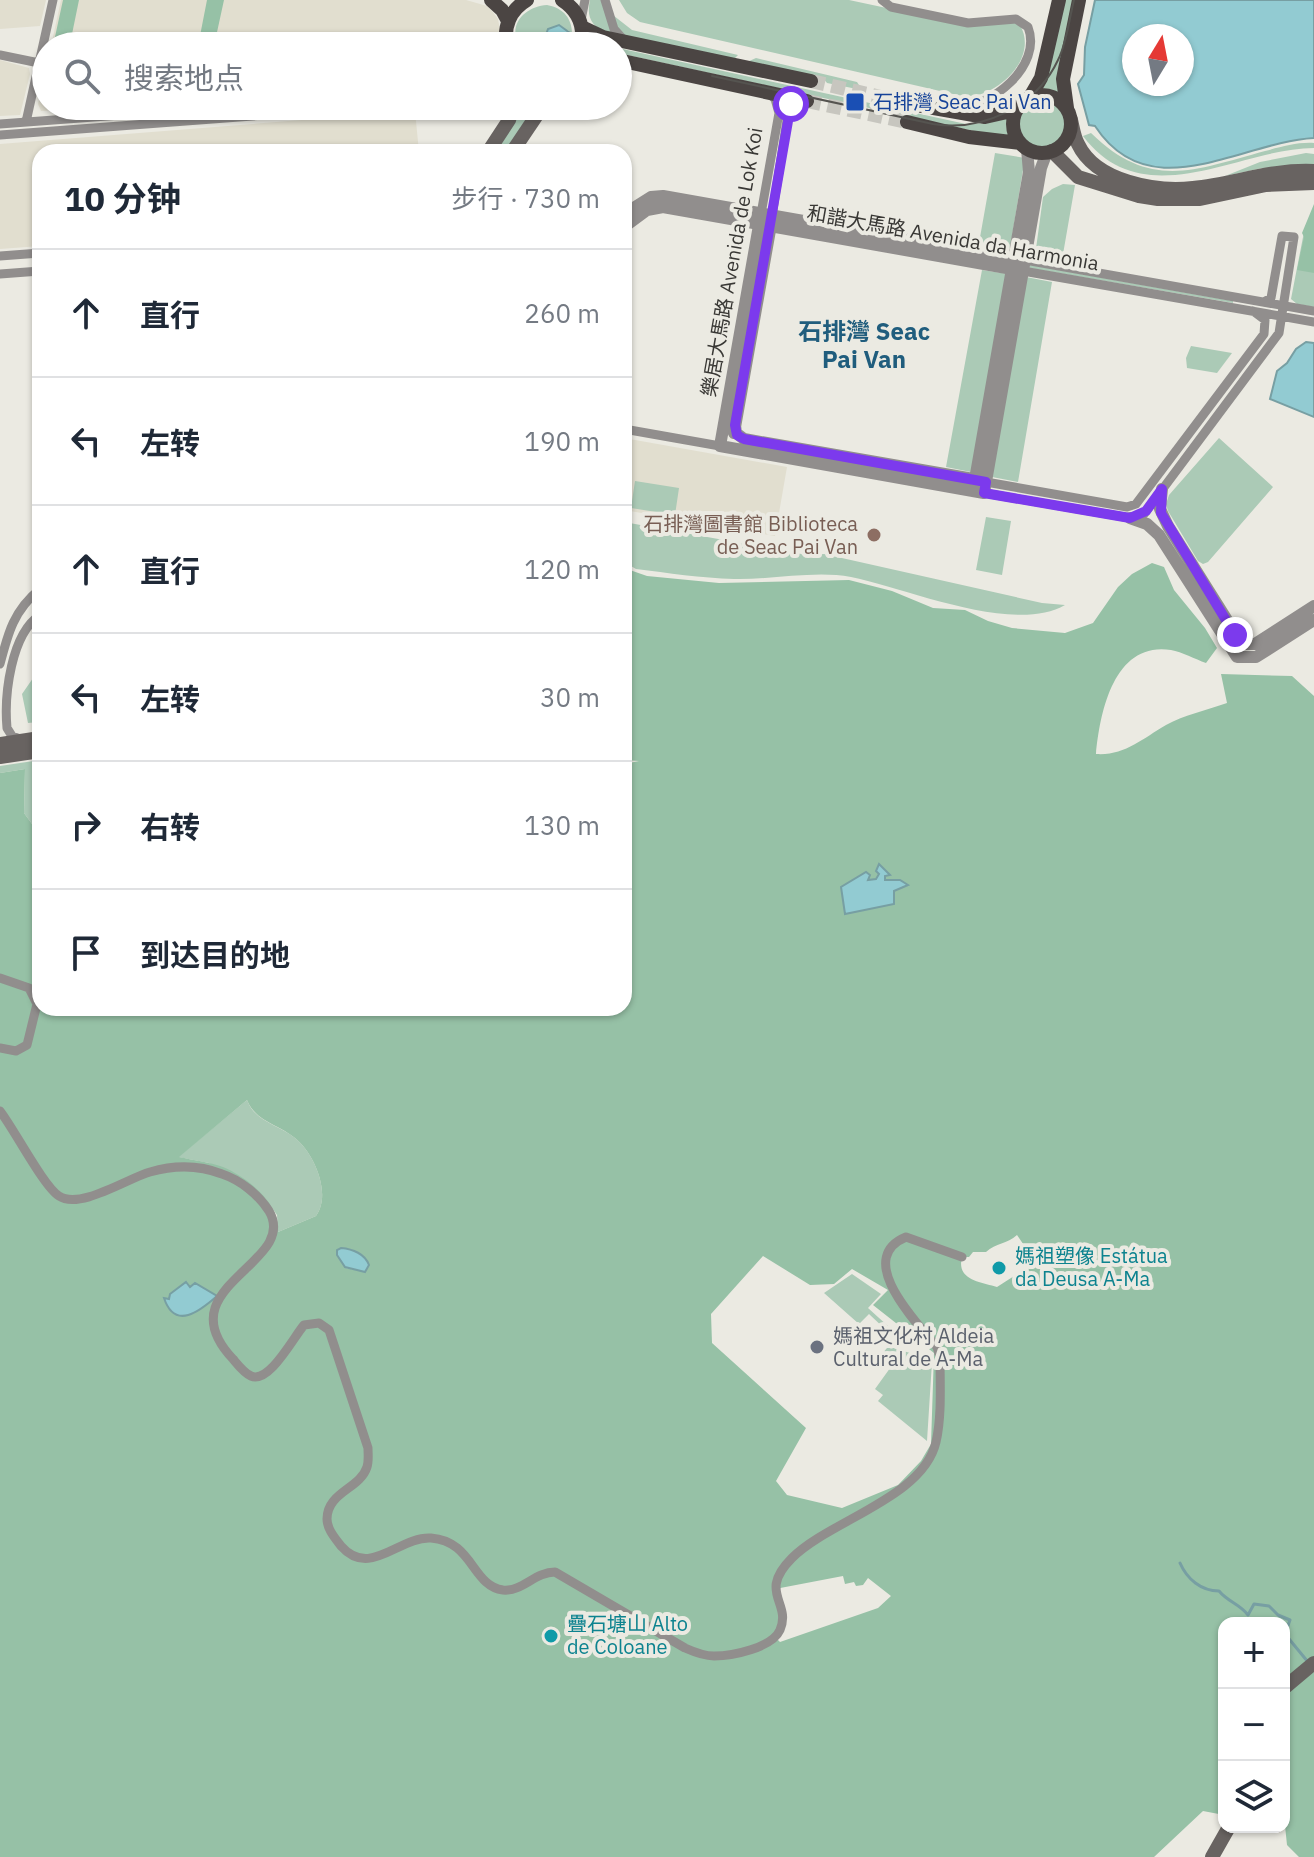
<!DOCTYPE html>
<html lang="zh">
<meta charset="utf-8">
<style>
:root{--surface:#fff;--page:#f2f2f3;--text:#1f2937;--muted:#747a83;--line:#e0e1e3}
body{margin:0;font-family:"IBM Plex Sans","Noto Sans SC",sans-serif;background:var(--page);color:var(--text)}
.controls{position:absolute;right:24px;bottom:24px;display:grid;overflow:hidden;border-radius:16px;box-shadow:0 2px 6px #0004}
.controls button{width:72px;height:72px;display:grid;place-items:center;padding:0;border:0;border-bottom:2px solid var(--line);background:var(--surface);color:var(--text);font:40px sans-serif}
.compass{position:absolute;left:1122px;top:24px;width:72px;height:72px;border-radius:50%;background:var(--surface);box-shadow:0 2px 6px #0004;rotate:10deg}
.stop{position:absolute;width:24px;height:24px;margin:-18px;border:6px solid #7c3aed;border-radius:50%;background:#fff}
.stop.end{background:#7c3aed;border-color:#fff;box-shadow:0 2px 8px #0008}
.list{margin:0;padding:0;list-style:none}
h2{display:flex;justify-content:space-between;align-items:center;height:104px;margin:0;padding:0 32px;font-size:34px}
h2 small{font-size:26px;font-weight:400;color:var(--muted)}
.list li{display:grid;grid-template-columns:52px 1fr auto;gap:24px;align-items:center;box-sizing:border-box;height:128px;padding:0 32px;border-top:2px solid var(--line)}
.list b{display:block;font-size:30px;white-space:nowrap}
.list em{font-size:26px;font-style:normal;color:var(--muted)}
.icon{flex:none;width:44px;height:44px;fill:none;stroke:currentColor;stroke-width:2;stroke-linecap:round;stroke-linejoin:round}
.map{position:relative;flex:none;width:1314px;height:1857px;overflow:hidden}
.search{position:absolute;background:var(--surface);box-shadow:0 2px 6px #0004;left:32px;top:32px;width:600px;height:88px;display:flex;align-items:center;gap:20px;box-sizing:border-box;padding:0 28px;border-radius:44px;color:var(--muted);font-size:30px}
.panel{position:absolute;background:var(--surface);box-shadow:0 2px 6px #0004;left:32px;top:144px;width:600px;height:872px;border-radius:24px}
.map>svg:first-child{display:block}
</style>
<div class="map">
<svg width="1314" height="1857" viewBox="0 0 1314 1857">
<rect width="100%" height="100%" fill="#ebeae2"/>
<path fill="#e1decf" d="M0 0H46L40 26 0 29Z
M61 0H466L487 6 492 11 498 19 500 30 498 41 492 46H51Z
M0 60 29 68 30 74 20 115 0 116Z
M46 69V106H130L41 111 38 104Z
M415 111 419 152H40V246L0 249V144Z
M624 438 787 467 775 536 624 510Z"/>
<path fill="#abcab6" d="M590 0H602L609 12 632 30 738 55 733 60 606 34C592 25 586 18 590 0Z
M619 0H849L971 26 1011 22 1020 25C1039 58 998 96 966 97L640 22 627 13Z
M1064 0H1074L1059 94 1040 91Z
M547 5C568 9 575 24 571 45L572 39 568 30 547 32 542 46H520C506 25 526 6 547 5Z
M618 48 966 124 988 123 1007 118 1010 139 618 53Z
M756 58 857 82 862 90 827 83 823 78 747 62Z
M1019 124a23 23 0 1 1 46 0a23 23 0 1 1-46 0Z
M518 106H537L504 152H494Z
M1091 133C1150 191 1195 170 1265 151 1281 147 1297 142 1314 143V148C1239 148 1144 217 1083 136Z
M995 153 1025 158 1010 248 979 243Z
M1306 153 1314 154V165L1262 168 1225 176 1260 162Z
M1063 184 1075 185 1062 260 1035 256 1043 197 1052 189Z
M1304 232H1314V307L1297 304 1291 299Z
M1030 265 1233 301V303L1029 268Z
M982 270 1008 274 971 472 946 467Z
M1026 277 1052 282 1018 482 992 477Z
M1191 346 1232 353 1217 373 1187 368 1186 358Z
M1219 438 1273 487 1208 562 1203 564 1198 561 1168 511 1166 504 1169 495Z
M635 481 679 488 675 515 631 508Z
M986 517 1011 521 1002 575 976 570Z
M624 522 807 555 824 554 1042 603 1065 605C1014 635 906 588 851 577 815 570 771 580 734 579 701 578 668 573 636 569L624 562Z
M40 668 39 722 28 723 22 694Z
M40 760V835L24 813 25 769 0 773V766Z
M247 1100C255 1122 278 1124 295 1138 314 1153 332 1194 316 1216L278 1232 277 1215 265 1198 209 1163 178 1157Z
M852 1274 881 1294 868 1308 889 1327 886 1330 869 1314 859 1324 824 1293Z
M887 1348H894L929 1359 932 1362 927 1441 878 1401 883 1395 875 1389 893 1364 881 1355Z"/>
<path fill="#96c1a6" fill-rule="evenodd" d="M63 0H79L71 39 78 46H53Z
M207 0H224L214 46H198Z
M1314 204V273L1297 270 1304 237 1302 233Z
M1152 563 1164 567 1174 590 1205 628 1217 648 1206 663C1195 659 1182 652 1171 650 1114 641 1100 712 1096 754 1124 756 1142 739 1166 725 1184 715 1207 710 1227 703L1221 674 1292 676 1314 696V1857H1299L1287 1845 1284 1816V1623H1224V1815L1203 1811 1154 1857H0V773L25 769 24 813 40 835V1008H624V764L639 761 624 760V568L647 576 719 583 849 580 892 591 933 608 965 610 988 621 1012 628 1065 633 1093 623 1118 587 1132 574ZM879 874 890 875 885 876V881L900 880 907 885 845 913 842 887 867 877 868 881 877 879ZM247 1100C256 1122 278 1124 295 1138 314 1153 332 1194 316 1216L278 1232C281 1204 247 1177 223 1167 209 1162 193 1160 179 1157ZM1017 1235 1032 1257 1033 1264 997 1287C980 1282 956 1280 962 1257H969L973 1252H986C996 1243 1007 1244 1017 1235ZM338 1249C351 1247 364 1253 369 1265L365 1272 346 1268 337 1255ZM763 1256 810 1285 834 1284 852 1269 888 1290 873 1305 934 1353 931 1444 921 1461 898 1485 842 1508 787 1495 776 1481 806 1428 712 1343 711 1314ZM843 1576 845 1584 854 1582 856 1586 863 1585 868 1578 891 1596 878 1608 780 1642 776 1638 781 1615 775 1589Z"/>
<path fill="#92cbd2" stroke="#779fa3" stroke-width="2" fill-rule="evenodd" d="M1095 0H1314V138C1240 142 1150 210 1095 126L1089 125 1078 84 1084 75 1085 47ZM1134 36H1182V84H1134Z
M559 25 570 33V46H542L548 29Z
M1306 342 1314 343V417L1270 399 1277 371 1287 363 1296 349Z
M879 864 890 875 885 876V880H900L908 885 894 891V904L845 914 841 887 866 872 870 875 868 880 876 879 879 874 876 871Z
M341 1248C353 1249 365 1254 369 1265L365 1272 345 1267 337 1255V1250Z
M186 1282 190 1287 195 1283 217 1296C200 1311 175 1331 164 1298L169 1299 170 1294Z"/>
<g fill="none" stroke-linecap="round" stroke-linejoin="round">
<path stroke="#779fa3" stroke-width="3" d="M1180 1563C1187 1579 1201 1591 1219 1591 1228 1602 1240 1604 1248 1615L1254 1604 1269 1606 1278 1615 1290 1620 1285 1634 1308 1662"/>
<path stroke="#c7c6bf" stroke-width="14" stroke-dasharray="14 7" stroke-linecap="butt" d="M811 81 911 104
M807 101 907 122"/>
<path stroke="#918e8d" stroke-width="9" d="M605 0 614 29 623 39
M882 0 891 7 968 23 1016 19 1028 27C1043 66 991 108 955 108
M581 20 585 0
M0 55 39 63
M26 122 53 0
M0 124 241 106
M0 135 384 106
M761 214 779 113 775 99 770 94
M772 216 789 108 791 104 798 101
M0 256 40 253
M1025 260 1314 311
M1023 271 1314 322
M0 274 40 271
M624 429 720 446
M986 482 1127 507 1136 504 1264 334 1265 320 1253 311
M984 493 1130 518 1144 514 1279 333 1294 237 1282 236 1271 298 1264 302
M0 664C8 633 14 610 40 589
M20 739 12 736 7 728C4 695 11 634 40 615
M0 978 29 988 37 1004 27 1045 16 1051 0 1048
M0 1111C14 1129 44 1187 59 1196 80 1210 128 1178 150 1172 174 1165 199 1165 222 1174 240 1180 258 1194 269 1211 300 1264 164 1286 233 1359 238 1365 244 1373 251 1376 269 1384 293 1338 304 1325L319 1323 329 1330 368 1448C368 1454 369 1461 367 1467 360 1489 327 1492 327 1519 327 1529 335 1538 341 1546 370 1579 399 1536 431 1538 473 1541 472 1586 503 1590 522 1592 535 1572 555 1572L685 1648C694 1652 704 1656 714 1656 732 1656 772 1648 780 1630 792 1602 757 1593 792 1558 830 1520 923 1498 936 1442 942 1416 940 1384 940 1357L937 1347C918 1324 853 1259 906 1237L962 1257"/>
<path stroke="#918e8d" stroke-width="12" d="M624 214 651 197 663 196 1025 260
M761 214 720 446 984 493 1041 168 1047 152
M624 227 647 210 663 207 1023 271
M735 425 736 433 744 439 979 480
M734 433 772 219
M1162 489 1160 509 1168 526 1242 644H1255L1314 606
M973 491 1029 172 1027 149
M1130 518 1147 524 1159 535 1237 657H1256L1314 620"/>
<path stroke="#686361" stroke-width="14" d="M1071 120C1073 128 1074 137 1078 144 1096 182 1156 192 1193 188 1235 184 1269 169 1314 171
M1052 151 1078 177 1139 196 1158 199H1200L1266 185 1314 183
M488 152 509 120 513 106
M512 152 543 106
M0 744 40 738
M0 757 40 751
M1284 1688 1314 1663
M1212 1857 1229 1827"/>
<path stroke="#4b4543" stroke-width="14" d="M491 0 502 10 508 21
M562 0C579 11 585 26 581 46
M582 27 603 37 811 81
M507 46C503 27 510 10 527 0
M618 60 807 101
M1013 124a29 29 0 1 1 58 0a29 29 0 1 1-58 0Z
M1030 97 1041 78 1059 0
M911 104 985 117 1016 110
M1067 108 1063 79 1079 0
M907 122 969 137 1020 143"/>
<path stroke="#555450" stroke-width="2" d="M712 76 933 124C982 132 1036 107 1058 60 1067 42 1069 20 1074 0"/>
</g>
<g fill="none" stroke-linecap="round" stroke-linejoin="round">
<path stroke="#7c3aed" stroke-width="10" d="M791 104 735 425 737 435 744 439 986 482 984 493 1130 518 1146 511 1162 489 1161 513 1235 635"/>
</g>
<rect fill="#1a4fb4" stroke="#ebeae2" stroke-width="3" x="845" y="92" width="20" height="20" rx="4"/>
<circle fill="#8d6e63" stroke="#ebeae2" stroke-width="3" cx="874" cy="535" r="8"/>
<g fill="#0f9aa8" stroke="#ebeae2" stroke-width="3">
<circle cx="999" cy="1268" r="8"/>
<circle cx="551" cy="1636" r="8"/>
</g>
<circle fill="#6b7280" stroke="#ebeae2" stroke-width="3" cx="817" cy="1347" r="8"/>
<g text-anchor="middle" stroke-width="8" stroke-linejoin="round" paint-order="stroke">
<g font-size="20" fill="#164399" stroke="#ebeae2" text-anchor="start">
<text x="873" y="109">石排灣 Seac Pai Van</text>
</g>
<g font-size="20" fill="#393835" stroke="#ebeae2">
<text transform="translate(953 238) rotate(10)" y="7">和諧大馬路 Avenida da Harmonia</text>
<text transform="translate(732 262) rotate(-80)" y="7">樂居大馬路 Avenida de Lok Koi</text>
</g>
<g font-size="20" fill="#785e54" stroke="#ebeae2" text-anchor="end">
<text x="858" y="531">石排灣圖書館 Biblioteca<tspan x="858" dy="23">de Seac Pai Van</tspan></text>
</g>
<g font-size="20" fill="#0d838f" stroke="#ebeae2" text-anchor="start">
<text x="1015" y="1263">媽祖塑像 Estátua<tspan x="1015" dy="23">da Deusa A-Ma</tspan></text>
<text x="567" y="1631">疊石塘山 Alto<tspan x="567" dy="23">de Coloane</tspan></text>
</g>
<g font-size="20" fill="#5b616d" stroke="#ebeae2" text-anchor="start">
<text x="833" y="1343">媽祖文化村 Aldeia<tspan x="833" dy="23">Cultural de A-Ma</tspan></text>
</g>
<g font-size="24" font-weight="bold" fill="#205d7d" stroke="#ebeae2">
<text x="864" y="340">石排灣 Seac<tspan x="864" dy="28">Pai Van</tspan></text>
</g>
</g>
</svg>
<div class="controls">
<button>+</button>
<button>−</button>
<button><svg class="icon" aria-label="layers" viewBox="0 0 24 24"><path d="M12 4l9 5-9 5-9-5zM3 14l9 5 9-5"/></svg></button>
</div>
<svg class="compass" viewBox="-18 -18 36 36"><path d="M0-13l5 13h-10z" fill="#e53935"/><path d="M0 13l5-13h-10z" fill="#747a83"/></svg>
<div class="stop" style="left:791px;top:104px"></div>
<div class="stop end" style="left:1235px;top:635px"></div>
<div class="search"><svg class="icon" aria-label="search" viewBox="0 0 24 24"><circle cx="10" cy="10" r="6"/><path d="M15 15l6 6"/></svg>搜索地点</div>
<section class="panel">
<h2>10 分钟<small>步行 · 730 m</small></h2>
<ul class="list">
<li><svg class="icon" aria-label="ahead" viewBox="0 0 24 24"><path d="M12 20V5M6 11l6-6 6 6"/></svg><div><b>直行</b></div><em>260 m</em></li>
<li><svg class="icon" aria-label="left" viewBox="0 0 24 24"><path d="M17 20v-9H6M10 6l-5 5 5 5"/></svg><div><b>左转</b></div><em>190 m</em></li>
<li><svg class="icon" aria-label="ahead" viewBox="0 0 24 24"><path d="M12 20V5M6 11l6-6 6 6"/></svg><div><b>直行</b></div><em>120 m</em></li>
<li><svg class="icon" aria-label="left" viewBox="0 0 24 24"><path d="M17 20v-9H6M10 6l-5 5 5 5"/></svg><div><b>左转</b></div><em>30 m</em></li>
<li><svg class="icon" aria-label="right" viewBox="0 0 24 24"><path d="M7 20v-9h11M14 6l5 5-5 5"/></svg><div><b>右转</b></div><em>130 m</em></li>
<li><svg class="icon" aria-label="arrive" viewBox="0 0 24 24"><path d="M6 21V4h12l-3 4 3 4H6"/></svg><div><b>到达目的地</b></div></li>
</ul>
</section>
</div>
